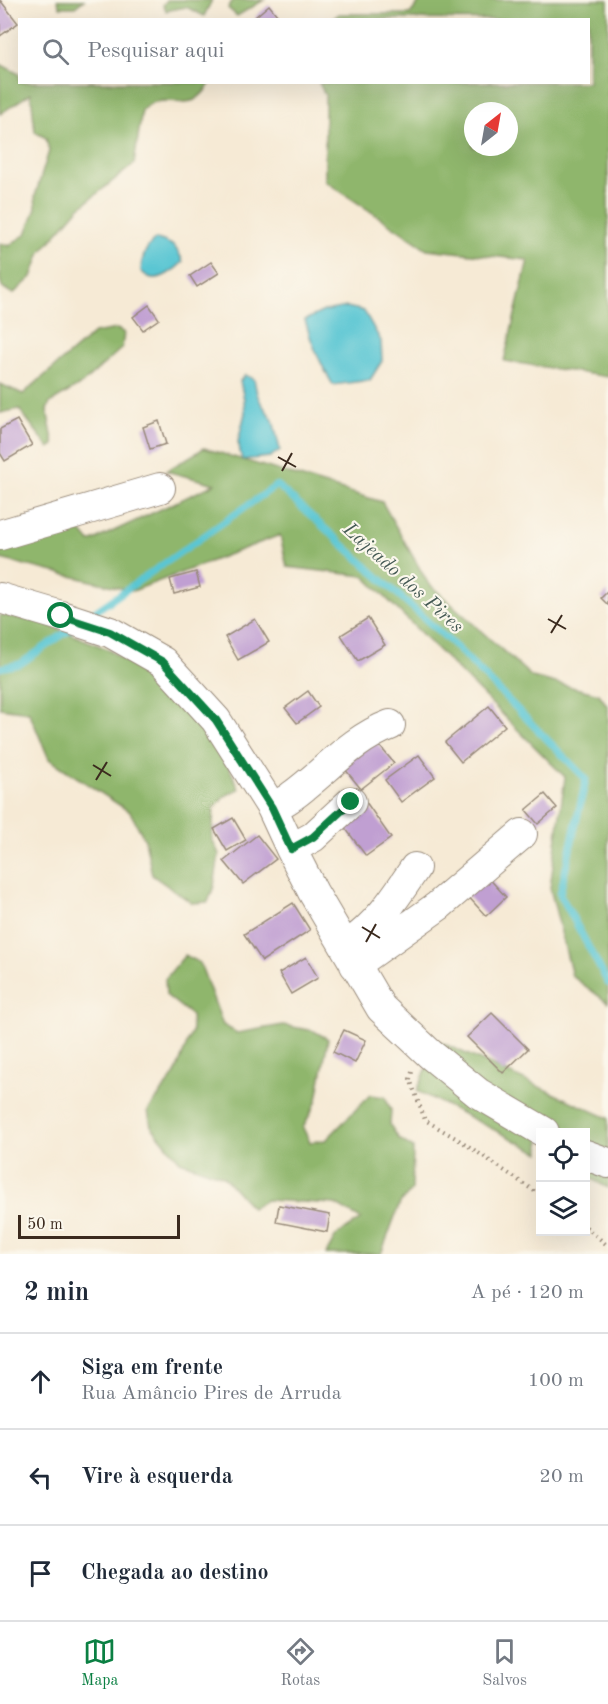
<!DOCTYPE html>
<html lang="pt">
<meta charset="utf-8">
<style>
:root{--surface:#fff;--page:#f6f6f7;--text:#1f2937;--muted:#747a83;--line:#e0e1e3;--accent:#0b8043}
body{margin:0;font-family:"Old Standard TT",serif;background:var(--page);color:var(--text)}
.controls{position:absolute;right:18px;bottom:18px;display:grid;overflow:hidden;border-radius:0px;box-shadow:0 6px 24px #0002}
.controls button{width:54px;height:54px;display:grid;place-items:center;padding:0;border:0;border-bottom:2px solid var(--line);background:var(--surface);color:var(--text);font:30px sans-serif}
.compass{position:absolute;left:464px;top:102px;width:54px;height:54px;border-radius:50%;background:var(--surface);box-shadow:0 6px 24px #0002;rotate:31deg}
.scale{position:absolute;left:18px;bottom:15px;width:162px;box-sizing:border-box;padding-left:6px;border:3px solid #3b2a1e;border-top:0;font-size:16px;line-height:21px;white-space:nowrap;color:#3b2a1e;-webkit-text-stroke:4px #fbf7ec;paint-order:stroke}
.stop{position:absolute;width:18px;height:18px;margin:-14px;border:4px solid #0b8043;border-radius:50%;background:#fff}
.stop.end{background:#0b8043;border-color:#fff;box-shadow:0 2px 6px #0008}
.list{margin:0;padding:0;list-style:none}
h2{display:flex;justify-content:space-between;align-items:center;height:78px;margin:0;padding:0 24px;font-size:26px}
h2 small{font-size:20px;font-weight:400;color:var(--muted)}
.list li{display:grid;grid-template-columns:39px 1fr auto;gap:18px;align-items:center;box-sizing:border-box;height:96px;padding:0 24px;border-top:2px solid var(--line)}
.list b{display:block;font-size:22px;white-space:nowrap}
.list p{margin:0;font-size:20px;white-space:nowrap;color:var(--muted)}
.list em{font-size:20px;font-style:normal;color:var(--muted)}
.icon{flex:none;width:33px;height:33px;fill:none;stroke:currentColor;stroke-width:2;stroke-linecap:round;stroke-linejoin:round}
.map{position:relative;flex:none;width:608px;height:1254px;overflow:hidden}
.search{position:absolute;background:var(--surface);box-shadow:0 6px 24px #0002;left:18px;right:18px;top:18px;height:66px;display:flex;align-items:center;gap:15px;box-sizing:border-box;padding:0 21px;border-radius:0px;color:var(--muted);font-size:22px}
.sheet{height:366px;background:var(--surface)}
nav{display:flex;justify-content:space-around;align-items:center;box-sizing:border-box;height:84px;border-top:2px solid var(--line);background:var(--surface);font-size:16px;color:var(--muted)}
nav a{display:grid;justify-items:center;gap:3px}
nav .on{color:var(--accent)}
.map>svg:first-child{display:block}
</style>
<div class="map">
<svg width="608" height="1254" viewBox="0 0 608 1254">
<rect width="100%" height="100%" fill="#fbf7ec"/>
<filter id="ink" filterUnits="userSpaceOnUse"><feTurbulence type="fractalNoise" baseFrequency=".0167" numOctaves="2"/><feDisplacementMap in="SourceGraphic" scale="12" xChannelSelector="R" yChannelSelector="G"/><feConvolveMatrix kernelMatrix="1 2 1 2 8 2 1 2 1" color-interpolation-filters="sRGB"/></filter>
<filter id="wash" filterUnits="userSpaceOnUse"><feTurbulence type="fractalNoise" baseFrequency=".008" numOctaves="4" result="noise"/><feDisplacementMap in="SourceGraphic" scale="24" xChannelSelector="R" yChannelSelector="G"/><feGaussianBlur stdDeviation="1.35" result="paint"/><feColorMatrix in="noise" values="0 0 0 0 0 0 0 0 0 0 0 0 0 0 0 0 0 1.4 0 .05"/><feComposite in="paint" operator="in"/></filter>
<g filter="url(#wash)">
<rect width="100%" height="100%" fill="#f6ead5"/>
<path fill="#8fb66c" stroke="#657045" stroke-width="1.5" fill-rule="evenodd" d="M57 0H84L75 7H60Z
M167 0H212L204 16 186 7 166 11 163 5Z
M233 0H264L237 16 228 8Z
M421 0H608V377L504 361 528 260 427 249 325 181V95L319 83 588 82V20L332 19 339 14H410ZM473 111H509V147H473Z
M0 64 19 74 20 82H210V84C191 113 182 97 155 102 150 103 146 107 142 110L134 164 79 208 41 252 32 277 13 294 2 287 0 279V243L8 246 26 234 36 208 35 196 49 151 46 138 35 132 31 93 0 114Z
M117 329 124 333 122 348 83 383 50 403 47 410 54 445 49 448 19 409 0 413V384L23 394 94 333Z
M204 448 382 502 428 583 532 677 599 694 608 707V1003L572 976 550 888 565 777 364 576 287 567 280 535 133 591 0 559V549L81 531 90 542 215 484 166 471Z
M0 615 41 622 105 648 162 682 181 708 218 743 239 789 225 796 214 808 212 839 219 854 214 886 208 902 192 903 152 875 145 840 130 812 49 759 29 712 0 708Z
M185 955 200 963 223 1025 237 1033 283 1025 314 1031 328 1039 317 1100 303 1128 310 1142 326 1140 370 1095 385 1097 391 1110 390 1125 399 1139 413 1148 412 1190 400 1203 381 1254H326L336 1236 361 1219 335 1204 266 1200 252 1208 223 1176 180 1161 151 1126 148 1111 175 1074 192 1031 191 1015 166 995 165 979Z
M438 1041 608 1118V1188L586 1176V1132H540V1153L417 1091Z"/>
<path fill="#5ac6d3" stroke="#4a7878" stroke-width="1.5" d="M156 239C173 243 177 247 183 262 176 269 160 282 149 277 146 276 143 273 141 271 142 258 145 247 156 239Z
M347 307 364 311 381 341 382 361 370 380 333 385C321 365 311 343 305 320L324 311Z
M245 375 254 379 257 394 261 403 273 420 280 450 270 457 242 460 238 442 245 413 244 399 240 381Z"/>
<g fill="none" stroke-linecap="round" stroke-linejoin="round">
<path stroke="#5ac6d3" stroke-width="7" d="M90 615 277 485 456 647 586 779 560 894 608 983
M0 668 20 664 71 629"/>
</g>
<g id="blocks">
<path fill="#c09fd2" d="M0 0 18 23 0 36Z
M269 5 281 20H258L255 17Z
M211 262 219 273 197 287 190 276Z
M149 305 159 319 143 330 133 317Z
M17 420 32 445 5 461 0 453V429Z
M159 421 166 444 150 449 143 427Z
M196 572 200 587 174 594 170 579Z
M608 591V605L601 598Z
M368 618 385 645 358 661 341 635Z
M255 619 269 642 238 660 225 637Z
M308 691 319 707 297 723 285 708Z
M489 706 505 726 461 762 445 742Z
M372 737 394 763 361 789 340 763Z
M419 755 435 777 401 802 385 780Z
M545 794 557 808 538 824 526 810Z
M366 802 391 838 366 856 340 821Z
M233 818 246 840 227 851 214 829Z
M257 835 276 859 243 884 224 861Z
M485 874 506 897 486 916 465 893Z
M293 903 310 930 262 961 244 934Z
M306 957 318 978 291 994 279 973Z
M492 1013 528 1049 503 1073 467 1037Z
M344 1030 366 1040 355 1063 333 1052Z
M279 1205 330 1215 327 1232 276 1222Z"/>
</g>
</g>
<g filter="url(#ink)">
<use href="#blocks" fill-opacity="0" stroke="#988a7a" stroke-width="1.5"/>
<g fill="none" stroke-linecap="round" stroke-linejoin="round">
<g stroke="#988a7a" stroke-width="32">
<path id="minor" d="M0 535 160 488
M0 598 61 616 110 632 163 662 216 720 272 808 291 849 313 892 381 1008 430 1054 478 1093 544 1132
M272 808C279 804 286 801 292 796 324 773 352 739 390 725
M291 849 313 837 351 802
M346 947C378 924 393 901 415 868
M355 965 438 906 522 834
M586 1155 608 1163"/>
</g>
<path stroke="#988a7a" stroke-width="4" stroke-dasharray="1.5 4.5" stroke-linecap="butt" d="M412 1072 410 1079 425 1120 464 1143 540 1195
M586 1227 608 1246"/>
<use href="#minor" stroke="#fff" stroke-width="30"/>
</g>
</g>
<g fill="none" stroke-linecap="round" stroke-linejoin="round" filter="url(#ink)">
<path stroke="#0b8043" stroke-width="8" d="M61 616 110 632 163 662 216 720 272 808 291 849 313 837 351 802"/>
</g>
<path fill="none" stroke="#3b2a1e" stroke-width="2" d="M278 457 296 467M282 471 292 453M548 619 566 629M551 633 562 615M93 765 111 776M96 780 107 762M362 927 380 938M366 942 376 924"/>
<g text-anchor="middle" stroke-width="4.5" stroke-linejoin="round" paint-order="stroke">
<g font-size="20" font-style="italic" fill="#445954" stroke="#fbf7ec">
<text transform="translate(404 577) rotate(42)" y="7">Lajeado dos Pires</text>
</g>
</g>
</svg>
<div class="controls">
<button><svg class="icon" aria-label="locate" viewBox="0 0 24 24"><circle cx="12" cy="12" r="6"/><path d="M12 2v4M12 18v4M2 12h4M18 12h4"/></svg></button>
<button><svg class="icon" aria-label="layers" viewBox="0 0 24 24"><path d="M12 4l9 5-9 5-9-5zM3 14l9 5 9-5"/></svg></button>
</div>
<svg class="compass" viewBox="-18 -18 36 36"><path d="M0-13l5 13h-10z" fill="#e53935"/><path d="M0 13l5-13h-10z" fill="#747a83"/></svg>
<div class="scale">50 m</div>
<div class="stop" style="left:61px;top:616px"></div>
<div class="stop end" style="left:351px;top:802px"></div>
<div class="search"><svg class="icon" aria-label="search" viewBox="0 0 24 24"><circle cx="10" cy="10" r="6"/><path d="M15 15l6 6"/></svg>Pesquisar aqui</div>
</div>
<section class="sheet">
<h2>2 min<small>A pé · 120 m</small></h2>
<ul class="list">
<li><svg class="icon" aria-label="ahead" viewBox="0 0 24 24"><path d="M12 20V5M6 11l6-6 6 6"/></svg><div><b>Siga em frente</b><p>Rua Amâncio Pires de Arruda</p></div><em>100 m</em></li>
<li><svg class="icon" aria-label="left" viewBox="0 0 24 24"><path d="M17 20v-9H6M10 6l-5 5 5 5"/></svg><div><b>Vire à esquerda</b></div><em>20 m</em></li>
<li><svg class="icon" aria-label="arrive" viewBox="0 0 24 24"><path d="M6 21V4h12l-3 4 3 4H6"/></svg><div><b>Chegada ao destino</b></div></li>
</ul>
</section>
<nav>
<a class="on"><svg class="icon" aria-label="map" viewBox="0 0 24 24"><path d="M3 6l6-2 6 2 6-2v14l-6 2-6-2-6 2zM9 4v14M15 6v14"/></svg>Mapa</a>
<a><svg class="icon" aria-label="directions" viewBox="0 0 24 24"><path d="M12 3l9 9-9 9-9-9zM9 14v-3h6M13 9l2 2-2 2"/></svg>Rotas</a>
<a><svg class="icon" aria-label="saved" viewBox="0 0 24 24"><path d="M7 4h10v16l-5-4-5 4z"/></svg>Salvos</a>
</nav>
